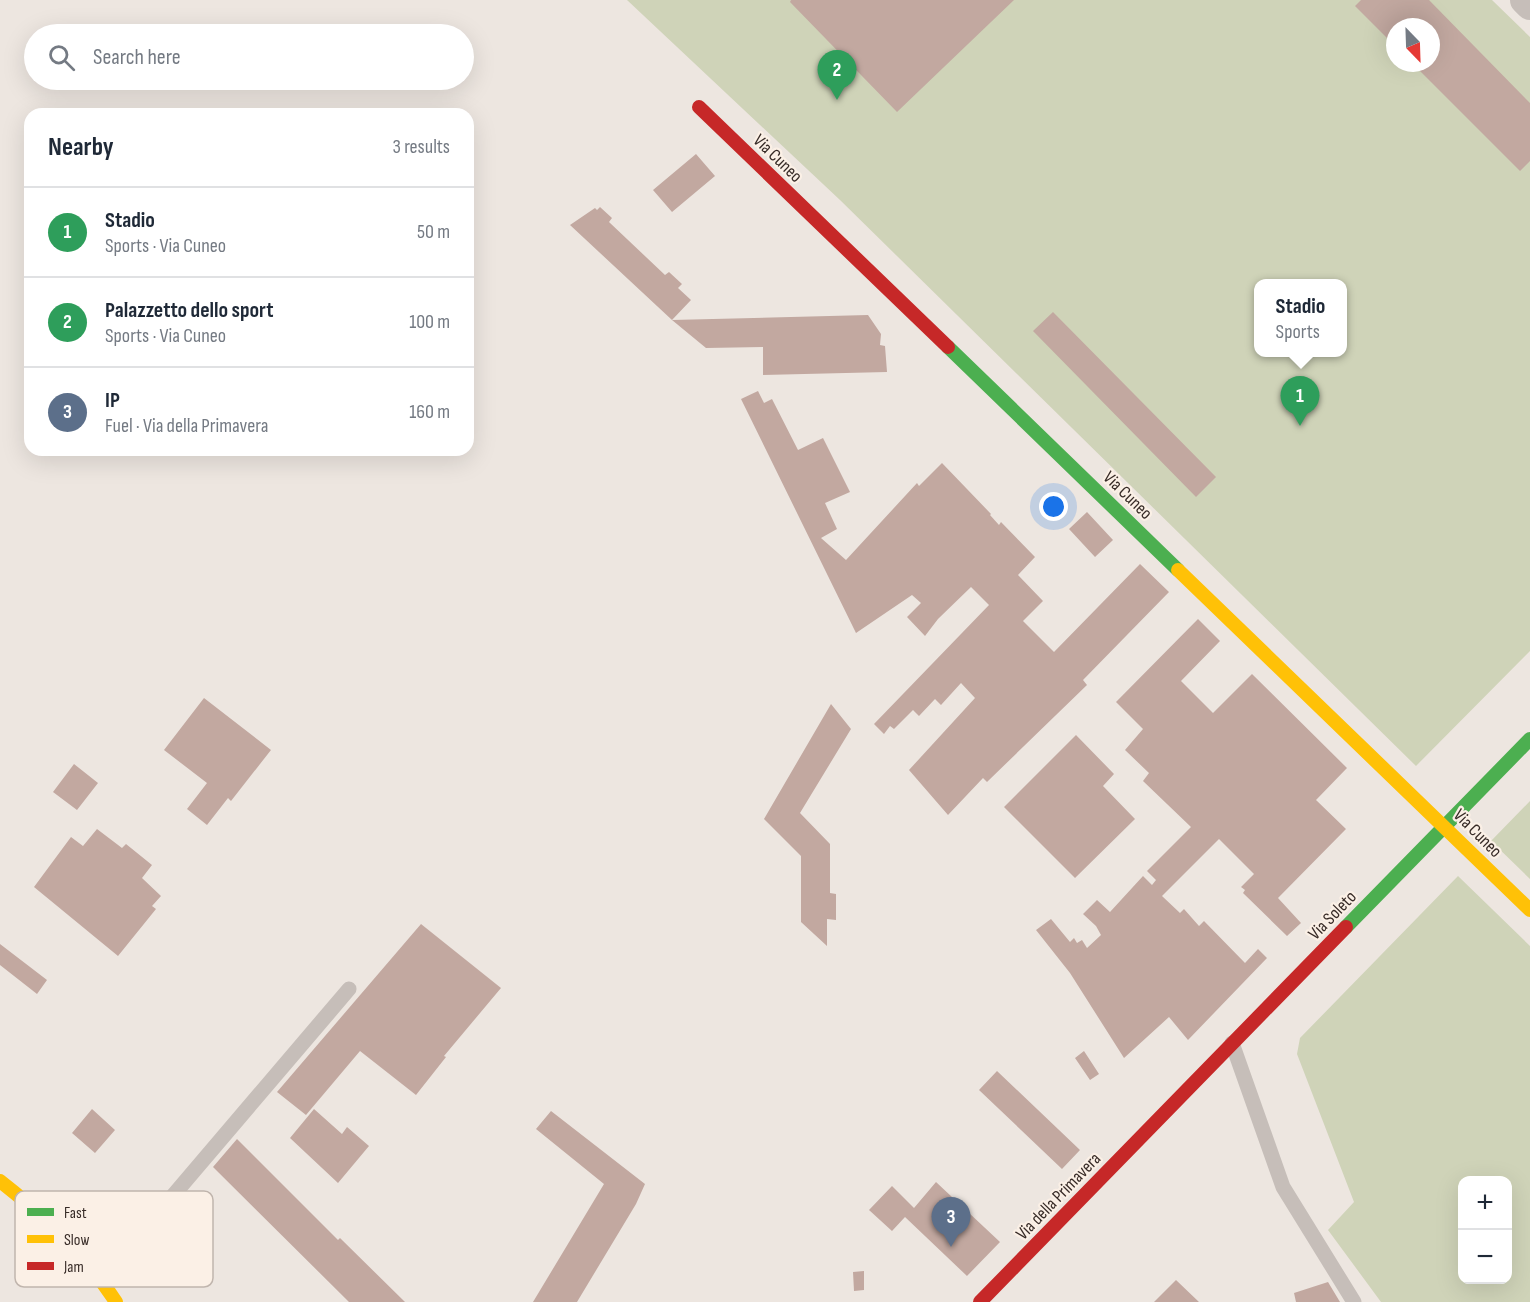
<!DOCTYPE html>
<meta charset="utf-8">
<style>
:root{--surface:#fff;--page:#f6f6f7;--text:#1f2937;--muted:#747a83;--line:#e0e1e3;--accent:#ea580c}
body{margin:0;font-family:"Sofia Sans Condensed",sans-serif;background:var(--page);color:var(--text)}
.controls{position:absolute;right:18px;bottom:18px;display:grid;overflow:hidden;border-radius:12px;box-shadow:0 6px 24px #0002}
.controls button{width:54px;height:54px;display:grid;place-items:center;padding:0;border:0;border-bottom:2px solid var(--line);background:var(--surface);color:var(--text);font:30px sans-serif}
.compass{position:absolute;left:1386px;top:18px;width:54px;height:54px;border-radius:50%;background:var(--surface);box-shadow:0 6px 24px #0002;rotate:157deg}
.you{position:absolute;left:1054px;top:507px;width:21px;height:21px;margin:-15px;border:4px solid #fff;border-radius:50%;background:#1a73e8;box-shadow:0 0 0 9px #1a73e833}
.badge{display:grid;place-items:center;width:39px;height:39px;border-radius:50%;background:var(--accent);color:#fff;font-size:20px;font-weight:700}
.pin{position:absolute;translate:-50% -50px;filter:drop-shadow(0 2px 3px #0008)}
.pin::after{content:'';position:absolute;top:32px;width:21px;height:18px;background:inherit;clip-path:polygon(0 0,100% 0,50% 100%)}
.popup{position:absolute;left:1254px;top:279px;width:93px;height:78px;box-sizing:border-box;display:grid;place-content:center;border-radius:12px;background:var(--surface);filter:drop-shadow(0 2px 4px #0005);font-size:20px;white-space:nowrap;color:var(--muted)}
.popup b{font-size:22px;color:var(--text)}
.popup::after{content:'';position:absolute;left:50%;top:100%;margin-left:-12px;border:12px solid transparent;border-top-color:var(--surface)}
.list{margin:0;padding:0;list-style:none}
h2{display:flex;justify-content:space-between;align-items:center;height:78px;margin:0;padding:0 24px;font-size:26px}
h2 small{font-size:20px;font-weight:400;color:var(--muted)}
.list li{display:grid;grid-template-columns:39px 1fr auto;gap:18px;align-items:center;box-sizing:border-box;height:90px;padding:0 24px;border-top:2px solid var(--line)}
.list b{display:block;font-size:22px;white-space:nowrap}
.list p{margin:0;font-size:20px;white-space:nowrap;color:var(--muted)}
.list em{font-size:20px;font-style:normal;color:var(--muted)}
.icon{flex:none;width:33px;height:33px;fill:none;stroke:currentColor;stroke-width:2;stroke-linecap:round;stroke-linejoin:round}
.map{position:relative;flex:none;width:1530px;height:1302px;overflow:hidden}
.search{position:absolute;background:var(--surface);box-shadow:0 6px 24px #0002;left:24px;top:24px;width:450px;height:66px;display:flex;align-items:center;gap:15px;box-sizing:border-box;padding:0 21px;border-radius:33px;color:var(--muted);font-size:22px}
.panel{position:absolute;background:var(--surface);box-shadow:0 6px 24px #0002;left:24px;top:108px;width:450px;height:348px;border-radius:18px}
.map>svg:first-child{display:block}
</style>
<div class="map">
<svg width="1530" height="1302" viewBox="0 0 1530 1302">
<rect width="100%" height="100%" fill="#ede6e0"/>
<path fill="#cfd3b8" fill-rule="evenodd" d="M627 0H1492L1530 37V651L1416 766 840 200ZM1395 27H1431V63H1395ZM1258 284H1342V352H1258Z
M1530 801V879L1491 841Z
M1458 876 1530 946V1302H1381L1328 1230 1354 1202 1297 1054 1300 1038ZM1508 1180V1280H1462V1180Z"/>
<path fill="#c2a8a0" d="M791 0H1014L897 112 790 2Z
M1361 0H1429L1530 103V161L1520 171 1412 63H1431V27H1395V46L1355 6Z
M696 154 715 176 672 212 653 190Z
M600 207 612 218 609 222 665 275 669 272 682 284 678 288 691 300 672 320 868 315 881 334 880 345 885 346 887 372 763 375V347L706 348 672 320 570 225 595 208 597 210Z
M1053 312 1216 477 1196 497 1033 331Z
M758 391 764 403 772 399 798 450 823 438 850 492 825 503 837 529 821 538 846 560 917 483 919 486 942 463 991 514 990 515 999 525 1001 522 1035 557 1018 575 1043 601 1023 621 1054 652 1140 564 1169 592 1083 680 1087 685 987 782 983 778 948 815 909 770 975 698 961 683 941 705 935 699 919 716 913 710 894 729 890 726 884 734 874 724 989 605 971 587 938 619 925 636 907 617 921 603 912 595 856 633 741 399Z
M1087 512 1113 540 1095 557 1069 529Z
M1198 619 1220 641 1181 681 1213 713 1252 674 1347 768 1316 800 1346 829 1278 898 1301 923 1287 936 1243 893 1245 890 1241 887 1254 874 1219 839 1162 896 1180 913 1184 909 1199 926 1204 921 1245 963 1258 949 1267 958 1188 1040 1169 1017 1124 1058 1070 973 1036 930 1051 919 1070 942 1074 938 1077 943 1082 940 1087 948 1101 935 1096 926 1083 914 1097 900 1110 912 1143 876 1152 885 1156 880 1147 871 1191 827 1143 781 1149 773 1125 750 1143 729 1116 702Z
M204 698 271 750 231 801 228 798 207 825 187 809 207 783 164 750Z
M831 704 851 729 800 813 830 844V893L836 894V920L827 919V946L801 922V856L764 819Z
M1076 735 1114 774 1103 786 1135 819 1075 878 1004 807Z
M74 764 98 783 77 810 53 792Z
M97 829 122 848 126 844 152 865 142 878 161 896 152 906 156 909 118 956 34 887 71 837 83 846Z
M421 924 501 988 444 1056 446 1057 416 1095 360 1051 306 1115 277 1092Z
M0 944 47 980 37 994 0 965Z
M1084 1051 1099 1074 1090 1080 1075 1058Z
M997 1071 1080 1150 1062 1169 979 1090Z
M92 1109 115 1130 95 1153 72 1133Z
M314 1109 342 1134 347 1127 369 1146 338 1183 290 1138Z
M551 1111 645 1184 636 1204 577 1302H533L604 1184 536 1129Z
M237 1139 338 1240 340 1238 405 1302H349L213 1167Z
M936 1182 1000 1242 967 1276 905 1217 892 1231 869 1210 892 1186 914 1208Z
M864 1271V1290L854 1291 853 1272Z
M1176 1280 1199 1302H1154Z
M1328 1282 1340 1302H1296L1294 1293Z"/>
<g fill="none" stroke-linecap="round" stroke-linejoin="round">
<path stroke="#c6beb9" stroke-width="15" d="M1232 1043 1283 1187 1354 1302
M102 1279 349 989"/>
<path stroke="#c6beb9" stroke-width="30" d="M1525 0 1530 5"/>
<path stroke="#4caf50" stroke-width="14" d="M948 347 1178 570
M1346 927 1530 739"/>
<path stroke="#ffc107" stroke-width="14" d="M1178 570 1530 910
M0 1181C45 1216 85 1254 116 1302"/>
<path stroke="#c62828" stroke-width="14" d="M699 107 948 347
M980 1302 1346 927"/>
</g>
<g text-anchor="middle" stroke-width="4.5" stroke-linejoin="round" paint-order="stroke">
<g font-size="18" fill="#372b27" stroke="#fbf0e6">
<text transform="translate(778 158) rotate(44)" y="6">Via Cuneo</text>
<text transform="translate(1128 495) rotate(44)" y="6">Via Cuneo</text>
<text transform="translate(1478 833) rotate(45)" y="6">Via Cuneo</text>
<text transform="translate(1332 915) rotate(-46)" y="6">Via Soleto</text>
<text transform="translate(1058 1196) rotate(-46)" y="6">Via della Primavera</text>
</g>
</g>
<rect x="15" y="1191" width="198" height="96" rx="9" fill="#fbf0e6" stroke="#c0b5ad" stroke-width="1.5"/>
<rect x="27" y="1208" width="27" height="8" fill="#4caf50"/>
<rect x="27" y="1235" width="27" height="8" fill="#ffc107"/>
<rect x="27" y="1262" width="27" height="8" fill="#c62828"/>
<g font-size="16" fill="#372b27">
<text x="64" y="1218">Fast</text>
<text x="64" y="1245">Slow</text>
<text x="64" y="1272">Jam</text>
</g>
</svg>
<div class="controls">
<button>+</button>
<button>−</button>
</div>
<svg class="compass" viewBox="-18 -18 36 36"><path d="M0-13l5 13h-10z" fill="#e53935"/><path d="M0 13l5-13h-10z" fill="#747a83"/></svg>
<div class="you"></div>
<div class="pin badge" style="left:1300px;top:426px;background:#2e9e5b">1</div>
<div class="popup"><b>Stadio</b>Sports</div>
<div class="pin badge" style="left:837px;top:100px;background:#2e9e5b">2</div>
<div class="pin badge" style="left:951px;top:1247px;background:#5c6f8a">3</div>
<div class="search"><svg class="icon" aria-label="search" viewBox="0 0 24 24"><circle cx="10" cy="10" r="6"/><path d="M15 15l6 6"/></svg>Search here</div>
<section class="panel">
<h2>Nearby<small>3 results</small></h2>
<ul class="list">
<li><span class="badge" style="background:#2e9e5b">1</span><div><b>Stadio</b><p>Sports · Via Cuneo</p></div><em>50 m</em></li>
<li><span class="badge" style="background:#2e9e5b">2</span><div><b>Palazzetto dello sport</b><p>Sports · Via Cuneo</p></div><em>100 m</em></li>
<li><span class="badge" style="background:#5c6f8a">3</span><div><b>IP</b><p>Fuel · Via della Primavera</p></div><em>160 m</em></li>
</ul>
</section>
</div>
